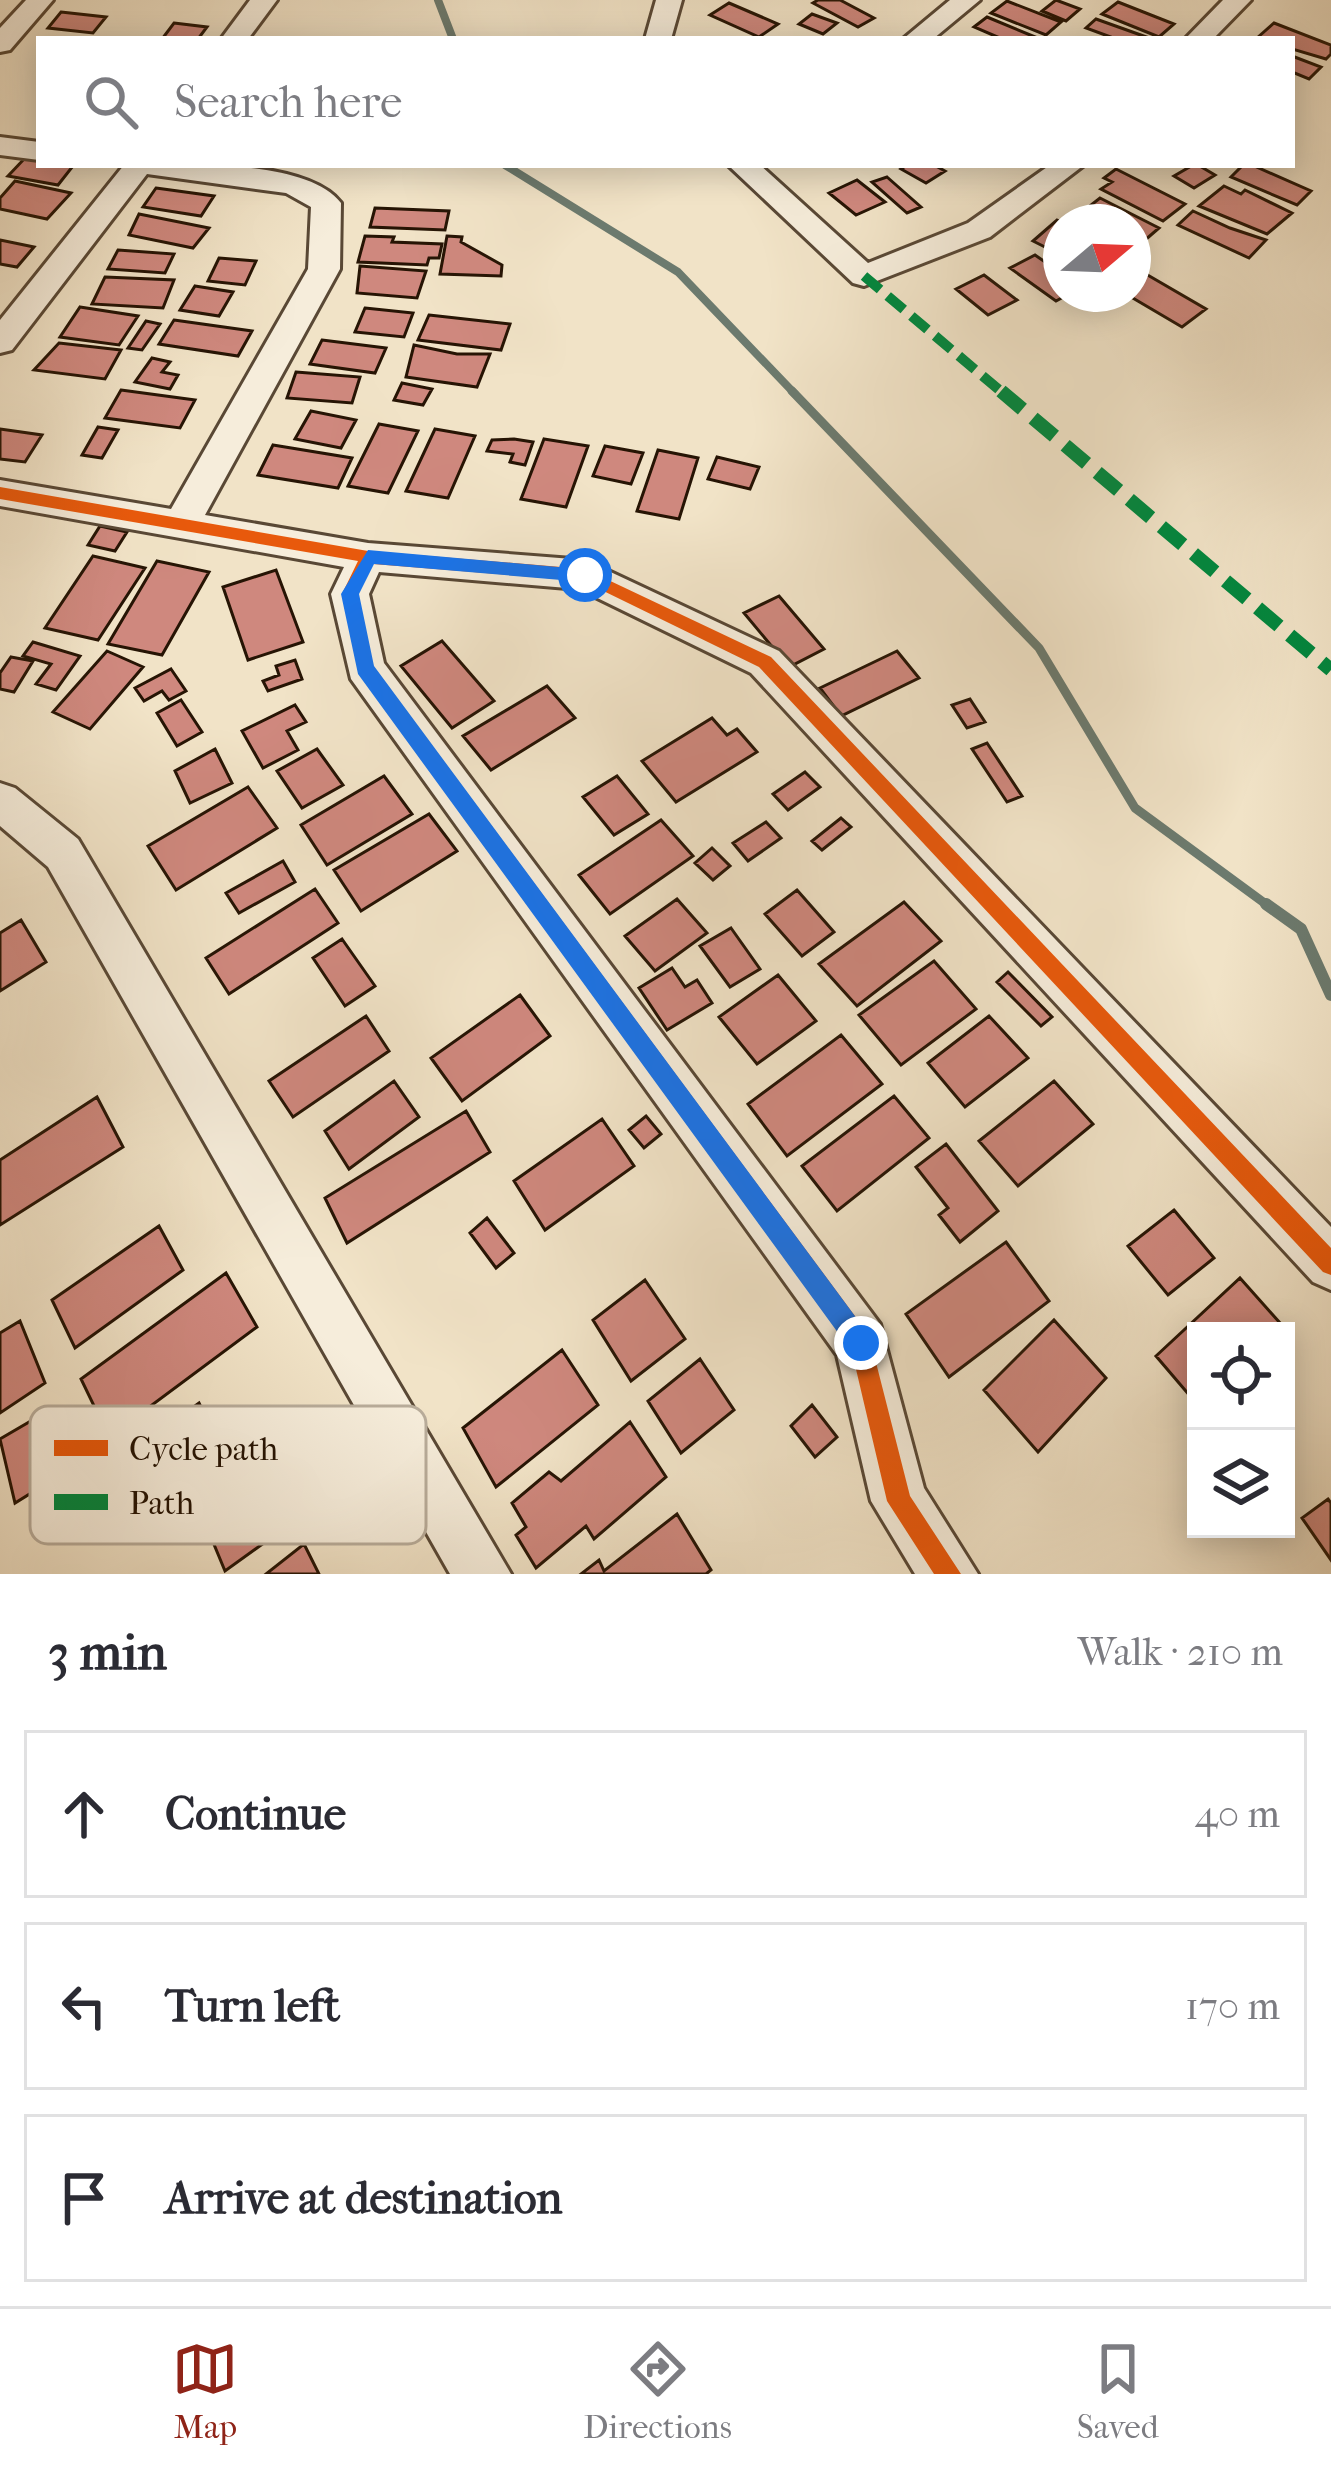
<!DOCTYPE html>
<meta charset="utf-8">
<style>
:root{--surface:#fff;--page:#f7f7f7;--text:#2b2b33;--muted:#7c7c81;--line:#e1e1e2;--accent:#8f2418}
body{margin:0;font-family:"IM FELL French Canon",serif;background:var(--page);color:var(--text)}
.controls{position:absolute;right:36px;bottom:36px;display:grid;overflow:hidden;border-radius:0px;box-shadow:0 6px 30px #0003}
.controls button{width:108px;height:108px;display:grid;place-items:center;padding:0;border:0;border-bottom:3px solid var(--line);background:var(--surface);color:var(--text);font:60px sans-serif}
.compass{position:absolute;left:1043px;top:204px;width:108px;height:108px;border-radius:50%;background:var(--surface);box-shadow:0 6px 30px #0003;rotate:71deg}
.stop{position:absolute;width:36px;height:36px;margin:-27px;border:9px solid #1a73e8;border-radius:50%;background:#fff}
.stop.end{background:#1a73e8;border-color:#fff;box-shadow:0 3px 12px #0008}
.list{margin:0;padding:0;list-style:none}
h2{display:flex;justify-content:space-between;align-items:center;height:156px;margin:0;padding:0 48px;font-size:51px}
h2 small{font-size:39px;font-weight:400;color:var(--muted)}
.list li{display:grid;grid-template-columns:78px 1fr auto;gap:36px;align-items:center;box-sizing:border-box;height:168px;margin:0 24px 24px;padding:0 24px;border:3px solid var(--line);border-radius:0px}
.list b{display:block;font-size:45px;white-space:nowrap}
.list em{font-size:39px;font-style:normal;color:var(--muted)}
.icon{flex:none;width:66px;height:66px;fill:none;stroke:currentColor;stroke-width:2;stroke-linecap:round;stroke-linejoin:round}
.map{position:relative;flex:none;width:1331px;height:1574px;overflow:hidden}
.search{position:absolute;background:var(--surface);box-shadow:0 6px 30px #0003;left:36px;right:36px;top:36px;height:132px;display:flex;align-items:center;gap:30px;box-sizing:border-box;padding:0 42px;border-radius:0px;color:var(--muted);font-size:45px}
.sheet{height:732px;background:var(--surface)}
nav{display:flex;justify-content:space-around;align-items:center;box-sizing:border-box;height:168px;border-top:3px solid var(--line);background:var(--surface);font-size:33px;color:var(--muted)}
nav a{display:grid;justify-items:center;gap:6px}
nav .on{color:var(--accent)}
.map>svg:first-child{display:block}
</style>
<div class="map">
<svg width="1331" height="1574" viewBox="0 0 1331 1574">
<rect width="100%" height="100%" fill="#f1e3c7"/>
<filter id="stains"><feTurbulence type="fractalNoise" baseFrequency=".00167" numOctaves="4"/><feColorMatrix values="0 0 0 0 .2 0 0 0 0 .09 0 0 0 0 .02 0 0 0 .5 -.17"/></filter>
<radialGradient id="worn" r=".72"><stop offset=".6" stop-color="#630" stop-opacity="0"/><stop offset="1" stop-color="#630" stop-opacity=".3"/></radialGradient>
<g fill="none" stroke-linecap="round" stroke-linejoin="round">
<path stroke="#6c7a6e" stroke-width="8" d="M438 0 453 39
M505 165 678 272 795 394"/>
<path stroke="#6c7a6e" stroke-width="9" d="M792 391 1039 648 1135 808 1270 907"/>
<path stroke="#6c7a6e" stroke-width="12" d="M1266 904 1301 929 1331 995"/>
</g>
<path fill="#cf887e" stroke="#261404" stroke-width="3" d="M818 0H840L874 18 858 27 813 3Z
M1056 0 1080 9 1066 21 1042 11Z
M1007 1 1061 22 1046 35 991 13Z
M1118 2 1174 24 1159 37 1102 14Z
M729 3 778 24 759 37 710 15Z
M61 12 106 17 93 33 48 28Z
M812 14 837 23 823 34 799 24Z
M987 17 1040 39H1002L974 27Z
M1096 19 1152 39H1116L1086 28Z
M174 23 207 27 198 39H162Z
M1274 23 1331 45V54L1326 59 1292 49V39L1257 38Z
M1292 56 1321 67 1309 79 1292 72Z
M25 158 39 160V165L73 166 58 185 8 176Z
M907 165H934L945 171 926 183 901 169Z
M1193 165H1198L1215 175 1194 188 1174 176Z
M1243 165H1252L1311 191 1297 205 1231 177Z
M1116 169 1185 204 1163 221 1101 189 1112 182 1104 178Z
M887 177 921 207 907 213 872 182Z
M857 180 885 202 856 215 829 193Z
M15 181 71 193 47 219 0 209V198Z
M1224 186 1241 194 1245 190 1292 213 1267 234 1199 206Z
M156 188 214 196 201 216 143 207Z
M1100 198 1159 228 1137 247 1133 222H1089L1077 216Z
M375 208 449 211 445 230 370 227Z
M1193 211 1230 228 1266 240 1249 258 1178 225Z
M139 214 209 228 193 248 129 235Z
M1057 220 1061 222V255L1033 241Z
M365 236 394 237 392 242 442 244 439 258H429L427 265 358 262Z
M447 236 462 237 461 242 502 265 501 276 440 274Z
M0 240 34 247 17 267 0 264Z
M118 250 174 254 165 273 108 269Z
M1035 255 1061 273V294H1069L1056 301 1010 268Z
M219 258 256 261 245 285 208 281Z
M360 266 426 271 417 298 357 293Z
M1139 270 1206 309 1182 327 1126 294H1133V274Z
M984 275 1017 300 988 315 956 289Z
M105 277 174 280 163 308 92 304Z
M195 286 233 292 219 316 180 310Z
M80 307 138 316 119 345 60 337Z
M365 308 413 313 404 337 355 332Z
M429 315 510 324 501 350 418 340Z
M174 320 252 331 238 356 159 344Z
M146 321 160 324 142 350 128 348Z
M322 340 386 348 375 373 310 364Z
M59 343 121 350 105 379 34 370Z
M414 345 457 354H490L477 387 406 377Z
M152 358 170 362 162 372 178 375 170 389 135 382Z
M296 372 360 377 352 403 287 398Z
M402 383 432 389 423 405 394 400Z
M121 390 195 400 180 428 105 418Z
M311 411 356 420 341 448 295 439Z
M379 424 418 431 388 493 348 486Z
M98 427 118 430 102 458 82 455Z
M0 429 42 435 25 462 0 459Z
M435 429 475 436 448 498 406 491Z
M514 439 533 442 525 465 510 462 513 454 487 451 492 440Z
M544 439 588 446 566 507 521 499Z
M273 445 352 458 338 488 258 475Z
M605 446 643 453 631 484 593 476Z
M658 450 698 458 679 519 637 511Z
M717 457 759 467 750 489 708 479Z
M100 526 127 532 115 551 88 545Z
M93 556 145 568 98 640 45 628Z
M157 561 209 572 162 655 108 644Z
M276 570 303 642 248 660 223 587Z
M779 596 824 649 789 667 744 613Z
M442 641 494 701 452 728 401 666Z
M33 642 80 656 56 690 36 684 51 664 23 656Z
M107 651 143 667 90 729 53 712Z
M897 651 919 678 841 716 820 688Z
M11 657 33 661 14 692 0 689V673Z
M295 660 302 679 268 691 263 681 279 675 276 666Z
M171 669 186 691 169 700 162 691 144 701 135 688Z
M547 686 575 718 491 770 463 736Z
M970 699 985 722 967 728 952 705Z
M181 700 202 732 177 746 157 713Z
M295 705 306 722 287 731 298 750 263 768 242 731Z
M712 718 727 735 737 729 757 752 676 802 642 761Z
M987 743 1022 796 1007 802 972 749Z
M215 749 232 783 190 803 175 771Z
M317 749 343 785 302 808 277 771Z
M805 772 820 787 788 810 773 794Z
M384 776 412 814 327 865 301 825Z
M617 776 648 814 614 835 583 797Z
M248 787 277 828 176 890 148 846Z
M429 814 457 851 361 911 334 870Z
M841 818 851 827 822 850 812 841Z
M661 820 693 856 610 914 579 875Z
M766 822 781 838 748 861 733 843Z
M712 848 730 866 713 880 695 863Z
M283 861 295 882 239 913 226 893Z
M315 889 338 923 229 994 206 958Z
M797 890 834 932 802 956 765 914Z
M677 899 707 933 655 971 625 936Z
M904 902 941 941 857 1006 819 964Z
M21 920 46 962 0 991V933Z
M731 928 760 969 730 987 700 946Z
M342 939 375 986 345 1006 313 958Z
M934 961 976 1009 901 1065 859 1015Z
M672 968 685 987 697 980 712 1003 667 1030 639 988Z
M1008 972 1052 1017 1041 1026 997 982Z
M778 975 816 1021 757 1064 719 1017Z
M520 995 550 1036 462 1101 431 1058Z
M366 1016 389 1051 293 1117 269 1081Z
M989 1016 1028 1058 965 1107 928 1063Z
M841 1035 882 1084 787 1156 748 1104Z
M394 1081 419 1117 349 1169 325 1131Z
M1054 1081 1093 1124 1018 1186 979 1141Z
M894 1096 929 1138 837 1211 802 1166Z
M97 1097 123 1147 0 1225V1160Z
M466 1111 490 1152 347 1243 325 1198Z
M646 1116 661 1134 644 1148 629 1130Z
M602 1119 634 1166 545 1230 514 1181Z
M946 1144 998 1211 960 1242 939 1215 948 1208 916 1167Z
M1174 1210 1214 1258 1168 1295 1128 1246Z
M487 1218 514 1253 496 1268 470 1233Z
M159 1226 183 1270 75 1348 52 1300Z
M1006 1242 1049 1301 949 1377 906 1314Z
M226 1273 257 1327 109 1437 81 1379Z
M1240 1278 1289 1333 1196 1331V1403L1156 1356Z
M645 1280 685 1339 631 1381 593 1320Z
M1054 1320 1106 1378 1038 1452 984 1390Z
M20 1321 45 1383 0 1413V1333Z
M562 1350 598 1405 496 1487 463 1428Z
M700 1359 734 1410 681 1453 648 1401Z
M199 1403 224 1455 151 1508 128 1454Z
M812 1405 837 1437 815 1457 791 1426Z
M48 1411 68 1470 15 1503 0 1439Z
M630 1422 666 1477 594 1539 586 1526 536 1568 516 1535 526 1527 512 1503 549 1472 561 1481Z
M295 1447 321 1502 225 1571 201 1513Z
M1328 1499 1331 1503V1560L1302 1518Z
M677 1514 711 1570 706 1574H581L599 1560 604 1571Z
M304 1544 319 1574H266Z"/>
<g fill="none" stroke-linecap="round" stroke-linejoin="round">
<g stroke="#594835" stroke-width="6">
<path id="minor" d="M26 0H53L10 50 0 52V28Z
M250 0H277L248 39H221Z
M656 0H682L671 39H645Z
M950 0H980L933 39H903Z
M1223 0H1251L1213 39H1185Z
M0 137 39 142V160L0 155Z
M124 165C178 165 305 157 341 203L340 269 205 515 368 543 585 560 779 651 1331 1227V1290L1313 1282 751 673 579 589 379 572 369 594 384 663 880 1324 924 1488 978 1574H915L871 1501 837 1355 351 679 331 594 344 567 0 506V480L171 509 308 269 311 207 286 193 147 174 12 350 0 353V320Z
M728 165H760L868 263 968 223 1050 165H1084L990 237 864 286 853 283Z
M0 783 15 788 78 839 511 1574H450L48 867 0 826Z"/>
</g>
<use href="#minor" fill="#f6eddb" fill-rule="evenodd"/>
<path stroke="#00873e" stroke-width="10" stroke-dasharray="21 10" stroke-linecap="butt" d="M864 276 1004 394"/>
<path stroke="#00873e" stroke-width="14" stroke-dasharray="28 14" stroke-linecap="butt" d="M1001 391 1331 670"/>
<g stroke="#f6eddb" stroke-width="8">
<path id="cycleway" d="M0 487 368 551 585 569 771 657 1331 1248V1275L1323 1272 759 667 583 581 373 564 358 594 373 666 869 1335 910 1496 961 1574H934L887 1501 851 1348 359 673 342 594 358 561 0 499Z"/>
</g>
<use href="#cycleway" fill="#e8590c" fill-rule="evenodd"/>
</g>
<path fill="#1a73e8" d="M368 550 591 570 593 575 585 582 374 564 359 594 374 666 869 1335V1352H852L358 674 341 594Z"/>
<rect x="30" y="1406" width="396" height="138" rx="18" fill="#f6eddb" stroke="#b8ac9a" stroke-width="3"/>
<rect x="54" y="1440" width="54" height="16" fill="#e8590c"/>
<rect x="54" y="1494" width="54" height="16" fill="#00873e"/>
<g font-size="33" fill="#261404">
<text x="129" y="1460">Cycle path</text>
<text x="129" y="1514">Path</text>
</g>
<rect width="100%" height="100%" filter="url(#stains)"/>
<rect width="100%" height="100%" fill="url(#worn)"/>
</svg>
<div class="controls">
<button><svg class="icon" aria-label="locate" viewBox="0 0 24 24"><circle cx="12" cy="12" r="6"/><path d="M12 2v4M12 18v4M2 12h4M18 12h4"/></svg></button>
<button><svg class="icon" aria-label="layers" viewBox="0 0 24 24"><path d="M12 4l9 5-9 5-9-5zM3 14l9 5 9-5"/></svg></button>
</div>
<svg class="compass" viewBox="-18 -18 36 36"><path d="M0-13l5 13h-10z" fill="#e53935"/><path d="M0 13l5-13h-10z" fill="#7c7c81"/></svg>
<div class="stop" style="left:585px;top:575px"></div>
<div class="stop end" style="left:861px;top:1343px"></div>
<div class="search"><svg class="icon" aria-label="search" viewBox="0 0 24 24"><circle cx="10" cy="10" r="6"/><path d="M15 15l6 6"/></svg>Search here</div>
</div>
<section class="sheet">
<h2>3 min<small>Walk · 210 m</small></h2>
<ul class="list">
<li><svg class="icon" aria-label="ahead" viewBox="0 0 24 24"><path d="M12 20V5M6 11l6-6 6 6"/></svg><div><b>Continue</b></div><em>40 m</em></li>
<li><svg class="icon" aria-label="left" viewBox="0 0 24 24"><path d="M17 20v-9H6M10 6l-5 5 5 5"/></svg><div><b>Turn left</b></div><em>170 m</em></li>
<li><svg class="icon" aria-label="arrive" viewBox="0 0 24 24"><path d="M6 21V4h12l-3 4 3 4H6"/></svg><div><b>Arrive at destination</b></div></li>
</ul>
</section>
<nav>
<a class="on"><svg class="icon" aria-label="map" viewBox="0 0 24 24"><path d="M3 6l6-2 6 2 6-2v14l-6 2-6-2-6 2zM9 4v14M15 6v14"/></svg>Map</a>
<a><svg class="icon" aria-label="directions" viewBox="0 0 24 24"><path d="M12 3l9 9-9 9-9-9zM9 14v-3h6M13 9l2 2-2 2"/></svg>Directions</a>
<a><svg class="icon" aria-label="saved" viewBox="0 0 24 24"><path d="M7 4h10v16l-5-4-5 4z"/></svg>Saved</a>
</nav>
